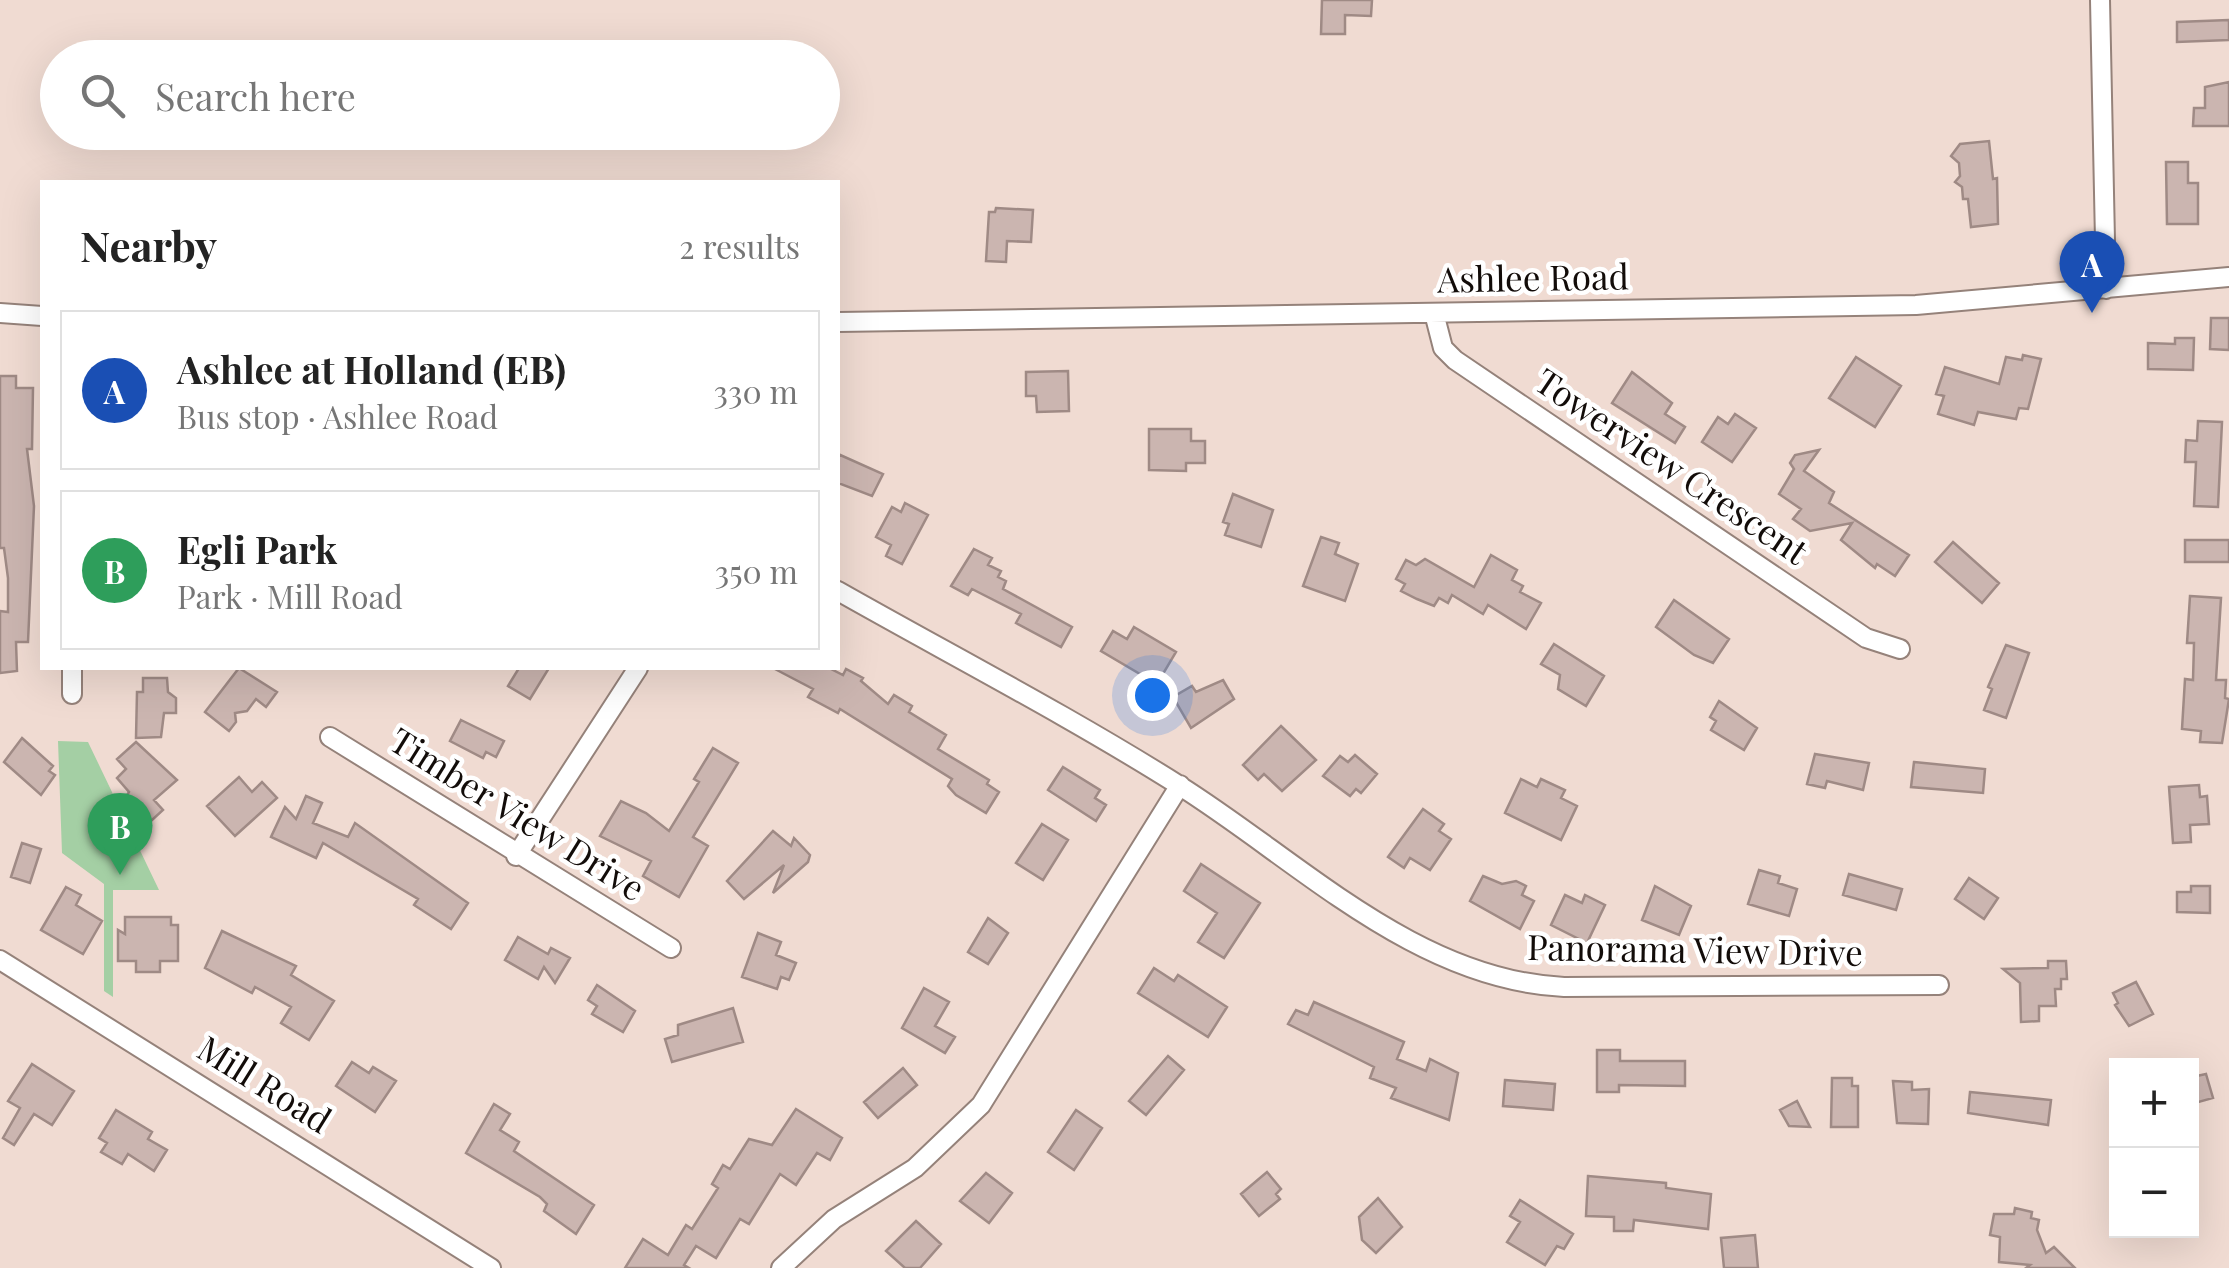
<!DOCTYPE html>
<meta charset="utf-8">
<style>
:root{--surface:#fff;--page:#f6f6f6;--text:#222;--muted:#767676;--line:#e0e0e0;--accent:#0b8043}
body{margin:0;font-family:"Playfair Display",serif;background:var(--page);color:var(--text)}
.controls{position:absolute;right:30px;bottom:30px;display:grid;overflow:hidden;border-radius:0px;box-shadow:0 10px 40px #0002}
.controls button{width:90px;height:90px;display:grid;place-items:center;padding:0;border:0;border-bottom:2px solid var(--line);background:var(--surface);color:var(--text);font:50px sans-serif}
.you{position:absolute;left:1152px;top:695px;width:35px;height:35px;margin:-25px;border:8px solid #fff;border-radius:50%;background:#1a73e8;box-shadow:0 0 0 15px #1a73e833}
.badge{display:grid;place-items:center;width:65px;height:65px;border-radius:50%;background:var(--accent);color:#fff;font-size:32px;font-weight:700}
.pin{position:absolute;translate:-50% -82px;filter:drop-shadow(0 2px 5px #0008)}
.pin::after{content:'';position:absolute;top:52px;width:35px;height:30px;background:inherit;clip-path:polygon(0 0,100% 0,50% 100%)}
.list{margin:0;padding:0;list-style:none}
h2{display:flex;justify-content:space-between;align-items:center;height:130px;margin:0;padding:0 40px;font-size:42px}
h2 small{font-size:32px;font-weight:400;color:var(--muted)}
.list li{display:grid;grid-template-columns:65px 1fr auto;gap:30px;align-items:center;box-sizing:border-box;height:160px;margin:0 20px 20px;padding:0 20px;border:2px solid var(--line);border-radius:0px}
.list b{display:block;font-size:38px;white-space:nowrap}
.list p{margin:0;font-size:32px;white-space:nowrap;color:var(--muted)}
.list em{font-size:32px;font-style:normal;color:var(--muted)}
.icon{flex:none;width:55px;height:55px;fill:none;stroke:currentColor;stroke-width:2;stroke-linecap:round;stroke-linejoin:round}
.map{position:relative;flex:none;width:2229px;height:1268px;overflow:hidden}
.search{position:absolute;background:var(--surface);box-shadow:0 10px 40px #0002;left:40px;top:40px;width:800px;height:110px;display:flex;align-items:center;gap:25px;box-sizing:border-box;padding:0 35px;border-radius:55px;color:var(--muted);font-size:38px}
.panel{position:absolute;background:var(--surface);box-shadow:0 10px 40px #0002;left:40px;top:180px;width:800px;height:490px;border-radius:0px}
.map>svg:first-child{display:block}
</style>
<div class="map">
<svg width="2229" height="1268" viewBox="0 0 2229 1268">
<rect width="100%" height="100%" fill="#f0dbd2"/>
<path fill="#a4cfa4" d="M58 741 88 742 159 890H113V997L104 991V884L62 853Z"/>
<path fill="#cbb5b0" stroke="#9f8a85" stroke-width="2.5" d="M1322 0H1372L1371 16 1345 15V34H1321Z
M2229 20V40L2177 42V22Z
M2229 82V126H2193L2194 108H2205V87Z
M1989 141 1993 179 1997 178 1998 224 1971 227 1968 199H1963L1962 187 1955 182 1960 176 1959 163 1951 156 1960 144Z
M2166 162H2188V183H2198V224H2167Z
M996 208 1033 210 1031 242 1007 241 1006 262 986 261 989 212H995Z
M2211 318H2229V350L2210 349Z
M2175 338H2194L2193 370 2148 369V343L2175 344Z
M2023 355 2041 359 2028 409 2019 408 2016 419 1978 412 1974 425 1938 414 1944 396 1936 394 1945 367 1999 384 2006 357 2022 360Z
M1856 357 1901 386 1875 427 1829 398Z
M1068 371 1069 411 1037 412 1036 396H1026V372Z
M1632 372 1672 403 1665 414 1685 427 1675 443 1612 403Z
M0 376H16V388H33L32 449H27L34 506 28 642H16L17 671 0 673V611L8 612V578L4 548H0Z
M1735 414 1756 428 1732 462 1702 442 1718 417 1728 424Z
M2198 421 2222 422 2218 507 2194 506 2196 462H2185L2186 440 2197 441Z
M1149 429H1191V441H1205V463H1186V471L1149 470Z
M1819 450 1804 471 1834 492 1829 503 1909 555 1895 576 1877 564 1875 568 1841 540 1852 523 1810 531 1793 519 1801 509 1779 494 1794 469 1790 463 1795 455Z
M838 454 883 474 872 496 838 483Z
M1233 494 1273 510 1261 547 1225 535 1229 524 1223 522Z
M905 503 928 515 902 564 886 556 891 545 876 537 892 507 901 512Z
M1321 537 1339 543 1335 554 1358 564 1345 601 1303 586Z
M2185 540H2229V562H2185Z
M1953 542 1999 583 1982 603 1935 562Z
M974 549 992 558 988 565 1001 571 998 577 1006 581 1003 589 1072 627 1061 647 1016 623 1021 614 972 589 968 595 951 586Z
M1491 555 1517 570 1512 580 1523 586 1520 592 1541 603 1526 629 1488 605 1483 614 1452 595 1448 603 1439 598 1434 606 1417 599 1401 591 1405 584 1396 579 1406 560 1416 565 1425 559 1474 587Z
M2190 596 2221 598 2216 680H2226L2225 698 2229 699 2222 743 2200 742 2201 731 2182 729 2185 679 2193 680 2194 643H2187Z
M1674 600 1729 639 1713 663 1694 655 1656 627Z
M1134 627 1176 652 1157 684 1101 651 1113 631 1127 639Z
M1554 644 1604 676 1586 706 1558 689 1560 675 1541 664Z
M2006 645 2029 653 2006 718 1984 710 1992 689 1988 687Z
M239 668 277 692 266 707 256 699 247 711 235 713 236 722 229 731 205 712Z
M519 668H549L530 699 508 686Z
M773 668H829L843 675 846 669 863 678 861 681 888 704 894 695 912 706 909 712 946 735 938 749 989 780 987 784 999 792 986 813 956 795 948 786 952 779 840 709 838 713 808 697 813 689Z
M143 678H167L168 692 176 698V713H164L161 737 136 738 137 692H143Z
M1223 680 1234 699 1191 728 1173 697 1192 686 1196 692Z
M1719 701 1757 728 1744 750 1711 730 1716 721 1710 717Z
M461 720 504 741 496 757 486 752 483 758 450 741Z
M1281 726 1316 760 1282 791 1264 774 1258 780 1243 765Z
M22 738 53 766 49 771 55 775 41 795 4 762Z
M136 742 177 780 154 800 163 810 140 831 122 804 129 792 117 778 126 769 117 759Z
M713 748 738 763 693 837 708 846 679 897 643 876 651 861 600 836 621 801 646 813 669 831 699 782 694 779Z
M1815 754 1869 763 1863 790 1827 781 1825 788 1807 784Z
M1355 755 1377 774 1361 793 1356 789 1350 796 1323 776 1340 756 1348 762Z
M1914 762 1985 769 1983 793 1911 787Z
M1063 767 1100 790 1095 798 1106 805 1096 821 1048 790Z
M239 777 252 792 262 782 277 798 235 836 207 806Z
M1521 779 1537 787 1541 779 1565 790 1561 798 1577 806 1561 840 1505 813Z
M2199 785 2200 797 2207 796 2209 824 2190 825 2191 842 2173 843 2169 787Z
M306 796 322 803 313 823 348 837 355 823 468 903 451 929 414 905 418 899 323 843 316 858 271 837 285 807 296 819Z
M1423 809 1444 824 1439 831 1451 839 1430 870 1410 858 1404 868 1388 857Z
M1042 824 1068 840 1043 880 1016 863Z
M773 831 791 846 794 838 810 855 808 862 773 893 784 865 744 899 727 881Z
M22 843 41 849 30 883 11 877Z
M1201 864 1260 903 1224 958 1198 942 1217 913 1184 891Z
M1759 870 1780 876 1778 883 1797 889 1789 916 1748 904Z
M1849 874 1902 889 1896 910 1843 895Z
M1483 876 1502 884 1516 881 1526 886 1522 895 1534 901 1520 929 1470 901Z
M1969 878 1998 898 1984 919 1955 899Z
M1655 886 1691 906 1679 935 1642 920Z
M2191 886H2210V913L2177 912V892H2191Z
M66 887 81 895 76 905 102 921 83 954 41 930Z
M1565 895 1582 903 1585 895 1605 905 1587 943 1551 925Z
M125 917H171V925H178V961H160V972H136V961H118V930L125 934Z
M988 918 1008 933 988 964 968 952Z
M222 931 296 966 291 975 334 1001 309 1040 281 1023 291 1007 255 987 252 993 205 968Z
M758 933 781 942 776 955 796 963 789 980 781 977 777 989 742 977Z
M518 937 548 954 551 948 570 958 555 983 544 967 538 979 505 960Z
M2048 961H2066L2067 979H2061V989H2055L2056 1006H2039V1021L2021 1022 2020 983 2003 969 2048 968Z
M1154 968 1174 981 1178 975 1227 1007 1208 1037 1138 993Z
M2136 982 2153 1014 2129 1026 2115 1005 2118 1003 2113 993Z
M597 985 635 1011 623 1032 592 1014 597 1006 588 1000Z
M924 988 949 1002 935 1026 955 1037 945 1053 902 1028Z
M1314 1002 1404 1042 1397 1059 1426 1071 1430 1059 1458 1073 1449 1120 1391 1098 1396 1088 1370 1078 1374 1067 1288 1024 1296 1010 1308 1015Z
M733 1008 743 1042 672 1062 665 1039 678 1035V1025Z
M1597 1050H1620V1061H1685V1086L1619 1085V1092H1597Z
M1168 1056 1184 1070 1146 1115 1129 1101Z
M352 1062 369 1073 373 1067 396 1081 375 1112 336 1086Z
M32 1064 74 1091 52 1125 34 1114 14 1145 3 1138 20 1108 8 1101Z
M903 1068 917 1085 878 1118 864 1102Z
M2206 1074 2213 1098 2195 1103 2192 1077Z
M1832 1078H1852V1086H1858V1127H1831Z
M1505 1080 1555 1084 1553 1110 1503 1106Z
M1893 1081 1912 1082V1090L1929 1089 1928 1124 1897 1123Z
M1970 1092 2051 1100 2048 1125 1968 1113Z
M1797 1101 1810 1127 1789 1126 1780 1110Z
M494 1104 510 1114 500 1130 519 1142 514 1151 594 1205 576 1234 544 1211 547 1204 540 1197 466 1153Z
M796 1109 842 1138 830 1160 817 1153 796 1185 780 1174 749 1224 740 1219 716 1258 696 1246 684 1265 689 1268H625L643 1239 668 1255 686 1225 692 1229 718 1188 712 1184 723 1165 730 1169 749 1139 772 1145Z
M116 1110 152 1132 148 1139 167 1150 154 1171 128 1154 122 1164 101 1152 107 1143 99 1138Z
M1076 1110 1102 1128 1074 1170 1048 1152Z
M1267 1172 1281 1189 1276 1194 1280 1199 1259 1216 1241 1194Z
M986 1173 1012 1193 989 1223 960 1201Z
M1588 1176 1666 1183V1188L1711 1194 1708 1229 1634 1220 1633 1231H1614V1217L1586 1216Z
M1378 1198 1402 1227 1376 1253 1362 1240 1359 1217Z
M1520 1200 1573 1234 1564 1249 1557 1246 1545 1265 1507 1242 1520 1222 1510 1216Z
M2015 1208 2032 1212 2031 1218 2039 1220 2037 1230 2046 1253 2054 1247 2075 1268H2026L2030 1265 1999 1262 2000 1237 1990 1235 1994 1214H2014Z
M916 1221 941 1244 920 1268H905L886 1251Z
M1755 1235 1758 1268H1724L1721 1238Z"/>
<g fill="none" stroke-linecap="round" stroke-linejoin="round">
<g stroke="#95827a" stroke-width="22">
<path id="street" d="M2100 0 2106 289
M0 313 42 316
M1434 313 1443 348 1455 360 1866 638 1900 649
M838 322 1916 305 2229 277
M838 591C951 655 1069 716 1180 786 1299 861 1416 980 1564 987L1939 985
M72 694V668
M330 737 671 948
M516 856 638 668
M0 960 491 1268
M781 1268 834 1219 915 1168 981 1105 1180 785"/>
</g>
<use href="#street" stroke="#fff" stroke-width="18"/>
</g>
<g text-anchor="middle" stroke-width="9" stroke-linejoin="round" paint-order="stroke">
<g font-size="35" fill="#120c09" stroke="#fff">
<text transform="translate(1533 279) rotate(-1)" y="12">Ashlee Road</text>
<text transform="translate(1671 467) rotate(34)" y="12">Towerview Crescent</text>
<text transform="translate(517 815) rotate(32)" y="12">Timber View Drive</text>
<text transform="translate(1695 951) rotate(1)" y="12">Panorama View Drive</text>
<text transform="translate(264 1085) rotate(32)" y="12">Mill Road</text>
</g>
</g>
</svg>
<div class="controls">
<button>+</button>
<button>−</button>
</div>
<div class="you"></div>
<div class="pin badge" style="left:2092px;top:313px;background:#1a4fb4">A</div>
<div class="pin badge" style="left:120px;top:875px;background:#2e9e5b">B</div>
<div class="search"><svg class="icon" aria-label="search" viewBox="0 0 24 24"><circle cx="10" cy="10" r="6"/><path d="M15 15l6 6"/></svg>Search here</div>
<section class="panel">
<h2>Nearby<small>2 results</small></h2>
<ul class="list">
<li><span class="badge" style="background:#1a4fb4">A</span><div><b>Ashlee at Holland (EB)</b><p>Bus stop · Ashlee Road</p></div><em>330 m</em></li>
<li><span class="badge" style="background:#2e9e5b">B</span><div><b>Egli Park</b><p>Park · Mill Road</p></div><em>350 m</em></li>
</ul>
</section>
</div>
